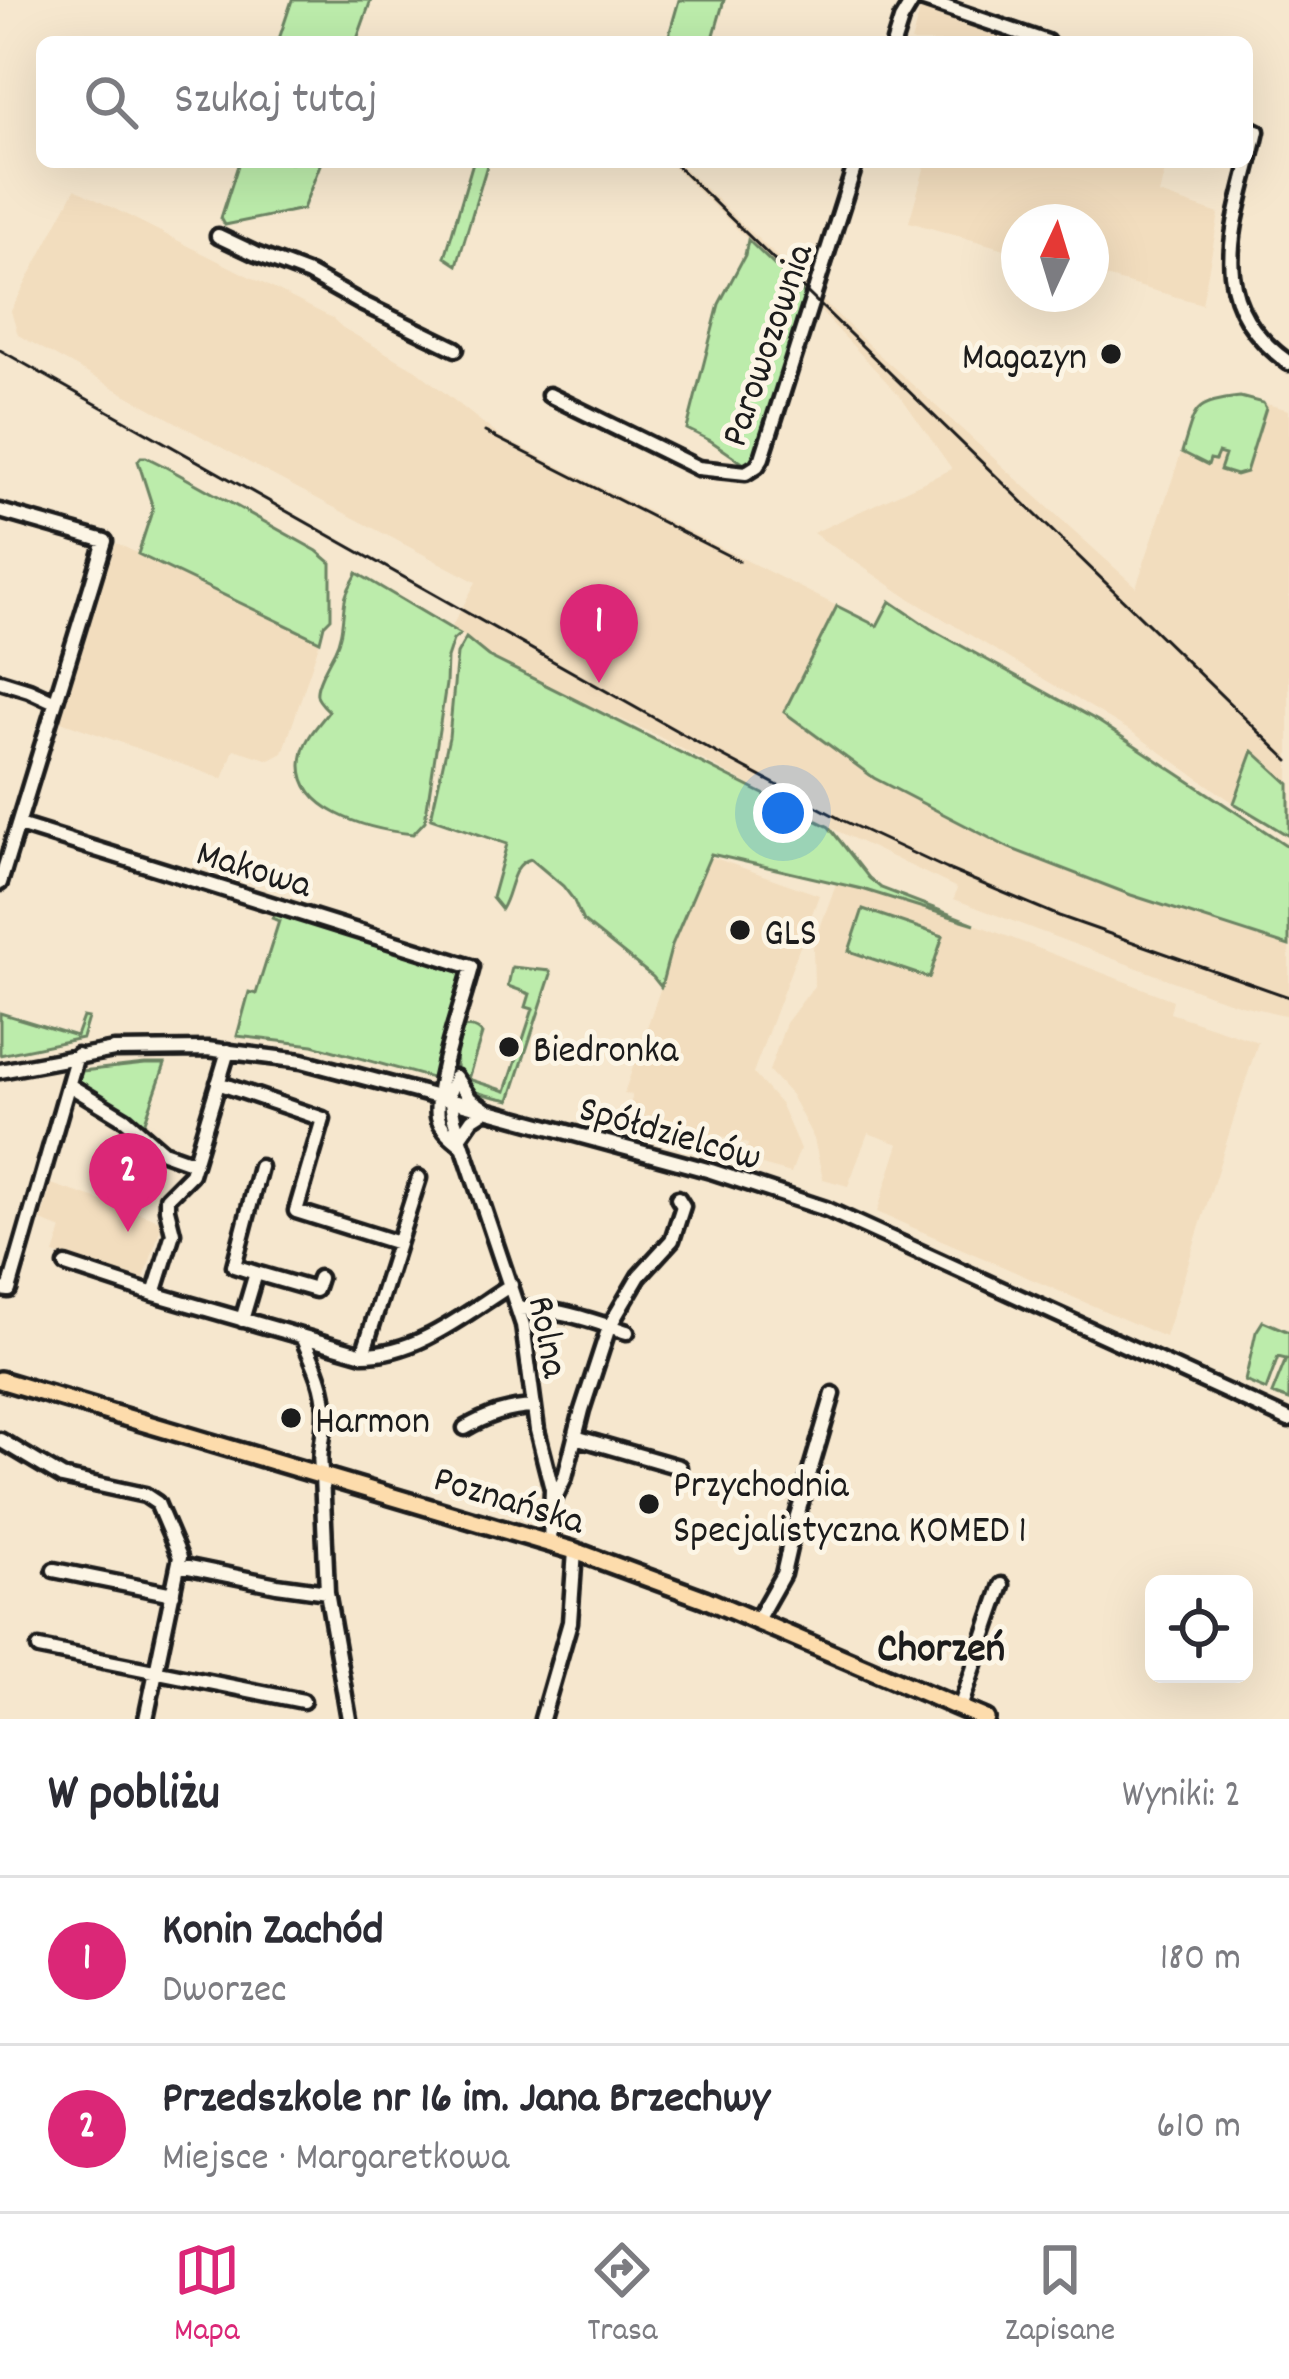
<!DOCTYPE html>
<html lang="pl">
<meta charset="utf-8">
<style>
:root{--surface:#fff;--page:#f2f2f3;--text:#2b2b33;--muted:#7c7c81;--line:#e1e1e2;--accent:#db2777}
body{margin:0;font-family:Dekko,sans-serif;background:var(--page);color:var(--text)}
.controls{position:absolute;right:36px;bottom:36px;display:grid;overflow:hidden;border-radius:18px;box-shadow:0 12px 48px #0002}
.controls button{width:108px;height:108px;display:grid;place-items:center;padding:0;border:0;border-bottom:3px solid var(--line);background:var(--surface);color:var(--text);font:60px sans-serif}
.compass{position:absolute;left:1001px;top:204px;width:108px;height:108px;border-radius:50%;background:var(--surface);box-shadow:0 12px 48px #0002;rotate:4deg}
.you{position:absolute;left:783px;top:813px;width:42px;height:42px;margin:-30px;border:9px solid #fff;border-radius:50%;background:#1a73e8;box-shadow:0 0 0 18px #1a73e833}
.badge{display:grid;place-items:center;width:78px;height:78px;border-radius:50%;background:var(--accent);color:#fff;font-size:39px;font-weight:700}
.pin{position:absolute;translate:-50% -99px;filter:drop-shadow(0 3px 6px #0008)}
.pin::after{content:'';position:absolute;top:63px;width:42px;height:36px;background:inherit;clip-path:polygon(0 0,100% 0,50% 100%)}
.list{margin:0;padding:0;list-style:none}
h2{display:flex;justify-content:space-between;align-items:center;height:156px;margin:0;padding:0 48px;font-size:51px}
h2 small{font-size:39px;font-weight:400;color:var(--muted)}
.list li{display:grid;grid-template-columns:78px 1fr auto;gap:36px;align-items:center;box-sizing:border-box;height:168px;padding:0 48px;border-top:3px solid var(--line)}
.list b{display:block;font-size:45px;white-space:nowrap}
.list p{margin:0;font-size:39px;white-space:nowrap;color:var(--muted)}
.list em{font-size:39px;font-style:normal;color:var(--muted)}
.icon{flex:none;width:66px;height:66px;fill:none;stroke:currentColor;stroke-width:2;stroke-linecap:round;stroke-linejoin:round}
.map{position:relative;flex:none;width:1289px;height:1719px;overflow:hidden}
.search{position:absolute;background:var(--surface);box-shadow:0 12px 48px #0002;left:36px;right:36px;top:36px;height:132px;display:flex;align-items:center;gap:30px;box-sizing:border-box;padding:0 42px;border-radius:18px;color:var(--muted);font-size:45px}
.sheet{height:492px;background:var(--surface)}
nav{display:flex;justify-content:space-around;align-items:center;box-sizing:border-box;height:168px;border-top:3px solid var(--line);background:var(--surface);font-size:33px;color:var(--muted)}
nav a{display:grid;justify-items:center;gap:6px}
nav .on{color:var(--accent)}
.map>svg:first-child{display:block}
</style>
<div class="map">
<svg width="1289" height="1719" viewBox="0 0 1289 1719">
<rect width="100%" height="100%" fill="#f6e7ce"/>
<filter id="ink" filterUnits="userSpaceOnUse"><feTurbulence type="fractalNoise" baseFrequency=".00833" numOctaves="2"/><feDisplacementMap in="SourceGraphic" scale="24" xChannelSelector="R" yChannelSelector="G"/><feConvolveMatrix kernelMatrix="1 2 1 2 8 2 1 2 1" color-interpolation-filters="sRGB"/></filter>
<g filter="url(#ink)">
<path fill="#f2ddbe" d="M922 4 1029 42H911Z
M668 162H678L873 349 1136 587 1196 409 1203 404 1240 397 1289 410V784L1253 752 1234 803 1132 732 907 597 813 533 952 469 902 398 805 295Z
M926 162H1167L1159 194 1219 214 1202 304 1091 273V222H1019V253L909 222Z
M75 189 332 318 343 328 416 370 499 436 837 606 785 711 874 778 1009 848 1131 895 1289 946V1016L1241 1005 1210 995 954 899 957 888 829 827 652 733 546 686 488 656 480 647 451 628 476 582 257 467 18 335 11 311Z
M116 543 320 641 283 753 270 760 234 749 223 779 55 719Z
M709 856 819 895 753 1073 781 1105 800 1149 791 1173 744 1160 748 1144 718 1135 712 1154 623 1129 632 1098V1095L624 1093 661 987 672 945Z
M836 884 862 889 975 924 1173 1000 1170 1013 1258 1042 1165 1337 877 1212 899 1144 868 1133 848 1186 823 1179 814 1139 791 1095 769 1071 786 1023 814 986 813 947Z
M51 1184 163 1221 143 1282 54 1254 62 1229 41 1221Z"/>
<path fill="#bcecab" stroke="#6c8464" stroke-width="3" d="M292 0H371L356 42H278Z
M679 0H724L712 42H667Z
M239 162H321L303 209 225 225 221 218Z
M473 162H488L457 265 445 257Z
M748 240 805 295 756 459 747 466 711 441 687 429 719 304 745 255Z
M1240 397 1263 403 1266 408 1246 472 1236 475 1220 470 1225 455 1218 453 1215 460 1210 459 1208 465 1182 452C1196 408 1191 403 1240 397Z
M141 457H146L164 466 317 551 331 563V618L324 625 320 641 138 554 153 508 138 461Z
M357 573 460 634 453 640 447 658 446 684 425 821 413 834C372 830 287 811 303 751 307 736 320 723 329 711 326 708 317 700 317 695 315 684 330 660 335 650 343 634 342 617 345 600 346 591 353 582 357 573Z
M890 601 931 629 1098 721 1289 847V946L1131 895 1009 848 874 778 784 712 837 606 877 626Z
M466 638 488 656 829 827 869 878 881 888 975 924 862 889 711 854 672 945 661 987 653 977 583 921 573 899 563 886 531 859C510 864 512 892 501 909L492 898 507 844 431 818 449 737 457 654Z
M1253 751 1289 784V836L1234 803Z
M863 909 943 936 929 978 849 951Z
M278 910 459 970 463 984 436 1075 431 1078 313 1045 237 1036 249 992 256 994 279 921 272 918Z
M512 967 550 971 551 974 510 1100C498 1097 478 1095 468 1088 450 1076 455 1046 462 1029 468 1026 478 1028 482 1034L468 1079 506 1091 533 1009 526 1007 530 994 508 986Z
M0 1013 76 1036 83 1017 88 1018 82 1038 0 1055Z
M145 1064H165L142 1130 77 1087 82 1071Z
M1263 1321 1289 1332V1400L1272 1394 1286 1359 1278 1357 1266 1390 1245 1381 1256 1332Z"/>
<g fill="none" stroke-linecap="round" stroke-linejoin="round">
<g stroke="#1c1c1c" stroke-width="21">
<path id="minor" d="M924 0 1047 42
M894 42 901 20 913 0
M1247 128 1257 131C1238 220 1197 297 1289 363
M218 236 256 254 309 274 361 303 456 349
M549 395 698 468 746 473 757 466 762 458 856 162
M0 511 105 541 0 883
M0 681 29 690 55 702
M19 825 472 967C463 1003 433 1084 438 1117 441 1130 453 1138 462 1146
M0 1071 114 1050 207 1049 302 1061 449 1100 711 1171 826 1209 1289 1420
M455 1077 470 1099 486 1110 472 1119 461 1135
M455 1078 449 1093 454 1119 523 1325 537 1430 552 1489 550 1543
M218 1083 323 1119 296 1211 398 1243
M69 1085 125 1119 163 1152 194 1163
M66 1265 154 1294 363 1354C418 1354 466 1313 511 1285
M256 1273 315 1290 319 1278
M0 1289 9 1290 77 1055
M154 1294 173 1233 167 1209V1198L191 1174 228 1051
M519 1309C556 1307 592 1321 627 1332
M242 1320 256 1273 234 1266 260 1167
M302 1337C313 1361 326 1387 325 1414 325 1436 317 1453 322 1475L327 1592 349 1719
M363 1354 419 1178
M465 1428C488 1415 508 1408 534 1407
M575 1437 679 1467
M0 1440 62 1477 145 1495 157 1503 180 1557 146 1719
M554 1500 565 1477 582 1410 609 1327 639 1276 672 1240 683 1206 678 1198
M179 1565 277 1585 327 1592
M54 1570 173 1594
M757 1620 783 1574 794 1526 833 1394
M39 1648 303 1701
M960 1708 1002 1585
M542 1719 570 1622 575 1551"/>
</g>
<g stroke="#1c1c1c" stroke-width="24">
<path id="major" d="M0 1380 575 1551 705 1599 986 1719"/>
</g>
<use href="#minor" stroke="#fcf5e5" stroke-width="12"/>
<use href="#major" stroke="#fddcac" stroke-width="15"/>
<path stroke="#1c1c1c" stroke-width="3" d="M673 162 1289 761
M0 350 711 750 844 821 947 869 1059 916 1289 997
M485 432 739 561"/>
</g>
</g>
<g fill="#1c1c1c" stroke="#fcf5e5" stroke-width="4.5">
<circle cx="1111" cy="354" r="12"/>
<circle cx="740" cy="930" r="12"/>
<circle cx="509" cy="1047" r="12"/>
<circle cx="291" cy="1418" r="12"/>
<circle cx="649" cy="1504" r="12"/>
</g>
<g text-anchor="middle" stroke-width="10" stroke-linejoin="round" paint-order="stroke">
<g font-size="39" fill="#1c1c1c" stroke="#fcf5e5">
<text transform="translate(764 344) rotate(-71)" y="14">Parowozownia</text>
<text transform="translate(255 866) rotate(17)" y="14">Makowa</text>
<text transform="translate(671 1130) rotate(16)" y="14">Spółdzielców</text>
<text transform="translate(551 1336) rotate(79)" y="14">Rolna</text>
<text transform="translate(510 1497) rotate(17)" y="14">Poznańska</text>
</g>
<g font-size="39" fill="#1c1c1c" stroke="#fcf5e5" text-anchor="start">
<text x="1087" y="368" text-anchor="end">Magazyn</text>
<text x="764" y="944">GLS</text>
<text x="533" y="1061">Biedronka</text>
<text x="315" y="1432">Harmon</text>
<text x="673" y="1496">Przychodnia<tspan x="673" dy="45">Specjalistyczna KOMED 1</tspan></text>
</g>
<g font-size="42" font-weight="bold" fill="#1c1c1c" stroke="#fcf5e5">
<text x="941" y="1660">Chorzeń</text>
</g>
</g>
</svg>
<div class="controls">
<button><svg class="icon" aria-label="locate" viewBox="0 0 24 24"><circle cx="12" cy="12" r="6"/><path d="M12 2v4M12 18v4M2 12h4M18 12h4"/></svg></button>
</div>
<svg class="compass" viewBox="-18 -18 36 36"><path d="M0-13l5 13h-10z" fill="#e53935"/><path d="M0 13l5-13h-10z" fill="#7c7c81"/></svg>
<div class="you"></div>
<div class="pin badge" style="left:599px;top:683px">1</div>
<div class="pin badge" style="left:128px;top:1232px">2</div>
<div class="search"><svg class="icon" aria-label="search" viewBox="0 0 24 24"><circle cx="10" cy="10" r="6"/><path d="M15 15l6 6"/></svg>Szukaj tutaj</div>
</div>
<section class="sheet">
<h2>W pobliżu<small>Wyniki: 2</small></h2>
<ul class="list">
<li><span class="badge">1</span><div><b>Konin Zachód</b><p>Dworzec</p></div><em>180 m</em></li>
<li><span class="badge">2</span><div><b>Przedszkole nr 16 im. Jana Brzechwy</b><p>Miejsce · Margaretkowa</p></div><em>610 m</em></li>
</ul>
</section>
<nav>
<a class="on"><svg class="icon" aria-label="map" viewBox="0 0 24 24"><path d="M3 6l6-2 6 2 6-2v14l-6 2-6-2-6 2zM9 4v14M15 6v14"/></svg>Mapa</a>
<a><svg class="icon" aria-label="directions" viewBox="0 0 24 24"><path d="M12 3l9 9-9 9-9-9zM9 14v-3h6M13 9l2 2-2 2"/></svg>Trasa</a>
<a><svg class="icon" aria-label="saved" viewBox="0 0 24 24"><path d="M7 4h10v16l-5-4-5 4z"/></svg>Zapisane</a>
</nav>
